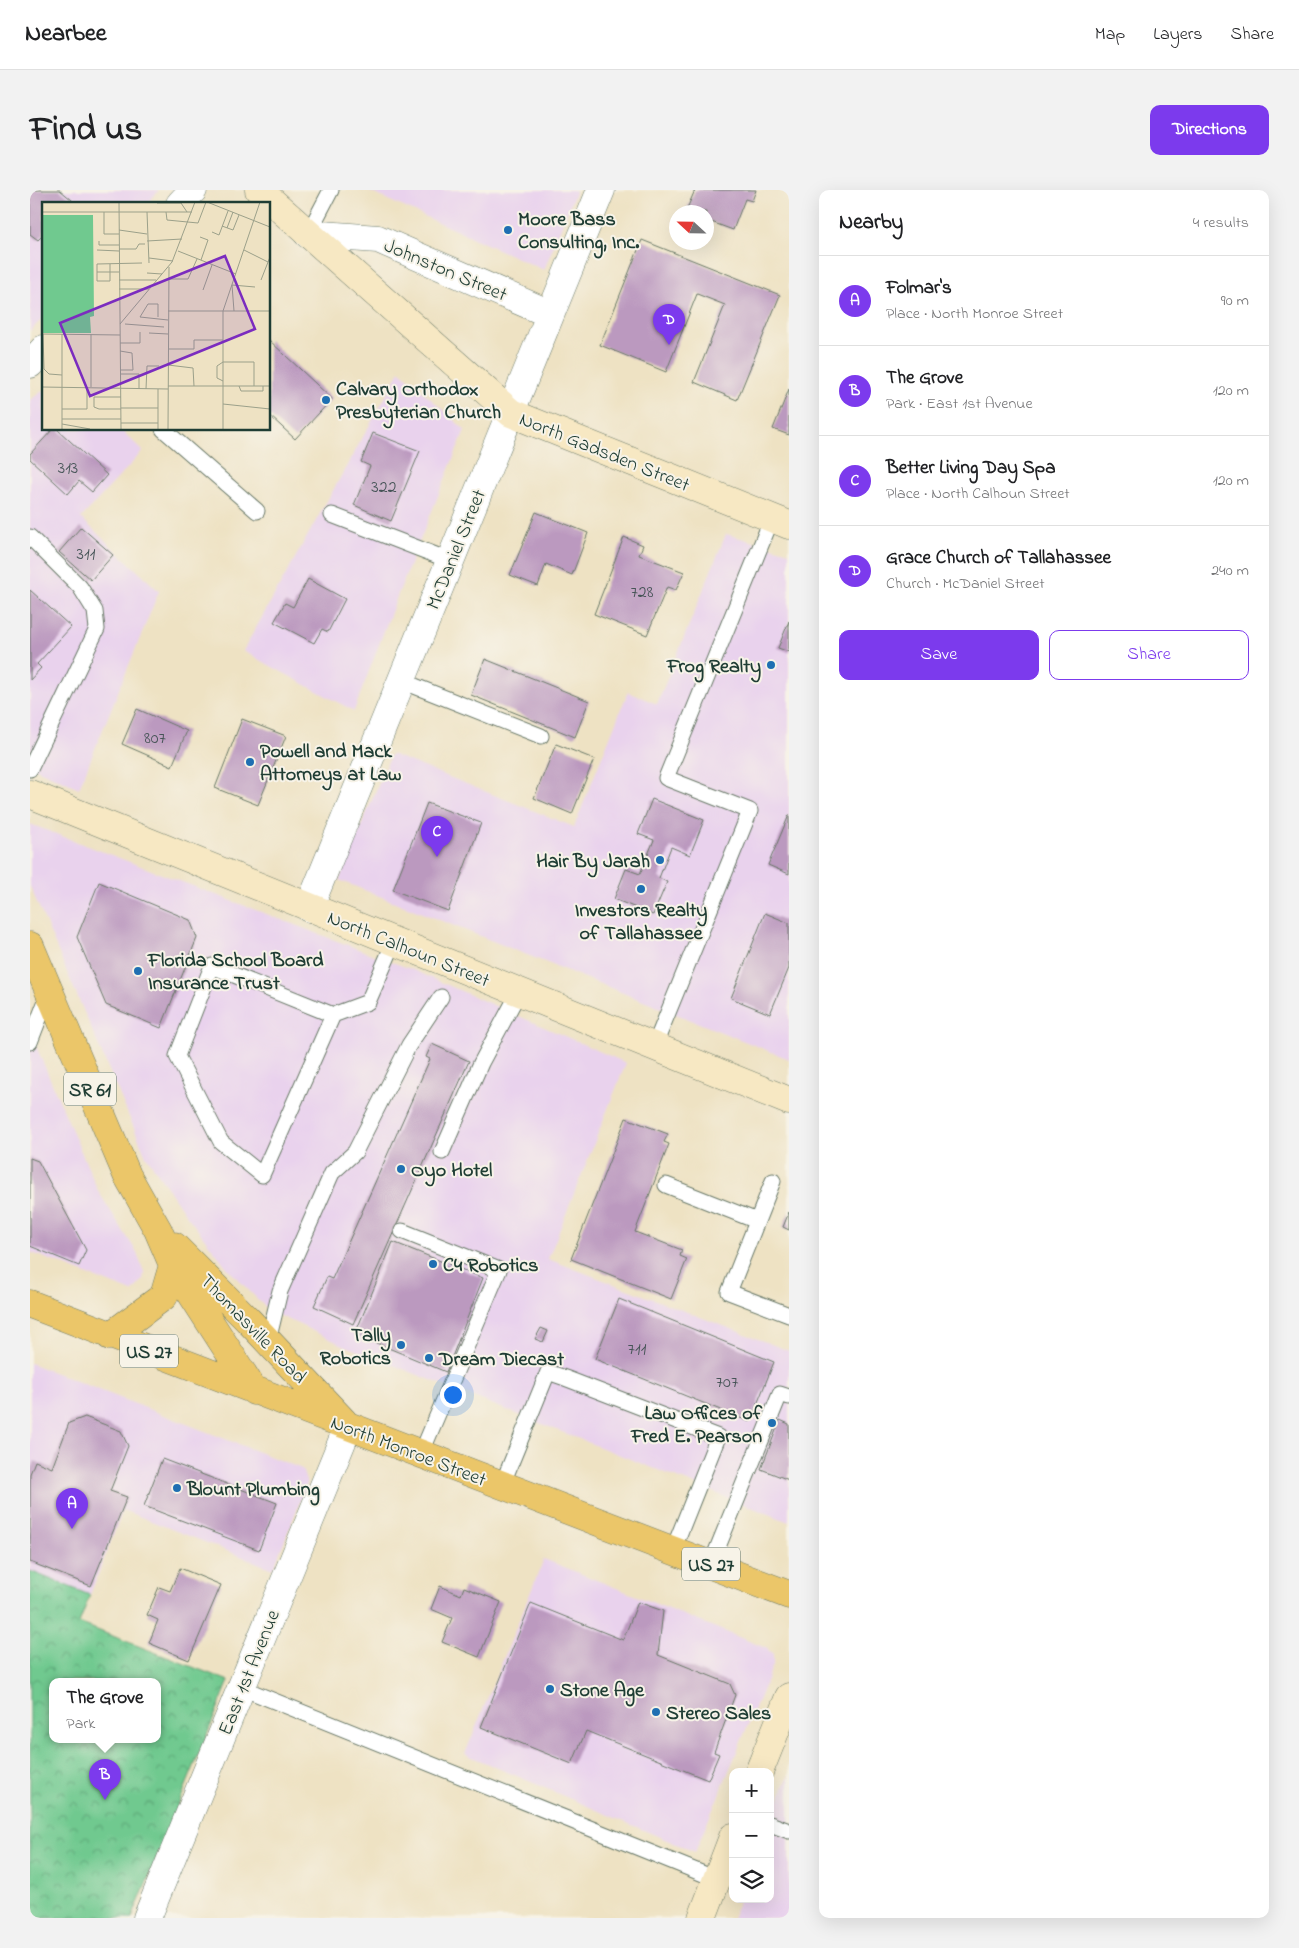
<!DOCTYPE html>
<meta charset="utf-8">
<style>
:root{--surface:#fff;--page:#f2f2f2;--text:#202124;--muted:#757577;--line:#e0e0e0;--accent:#7c3aed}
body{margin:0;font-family:"Indie Flower",sans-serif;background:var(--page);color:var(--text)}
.controls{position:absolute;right:15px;bottom:15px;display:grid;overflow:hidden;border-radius:10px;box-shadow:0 5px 20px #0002}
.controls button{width:45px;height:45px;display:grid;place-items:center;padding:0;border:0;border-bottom:1px solid var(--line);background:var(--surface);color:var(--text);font:25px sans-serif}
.compass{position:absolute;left:639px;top:15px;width:45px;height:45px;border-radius:50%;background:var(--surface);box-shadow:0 5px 20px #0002;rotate:292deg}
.you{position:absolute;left:422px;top:1204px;width:18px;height:18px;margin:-12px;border:4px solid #fff;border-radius:50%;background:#1a73e8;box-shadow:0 0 0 8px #1a73e833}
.badge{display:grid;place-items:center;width:32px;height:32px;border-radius:50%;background:var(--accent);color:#fff;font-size:16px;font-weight:700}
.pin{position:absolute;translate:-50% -41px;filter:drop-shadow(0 1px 2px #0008)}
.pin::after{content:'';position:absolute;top:26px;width:18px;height:15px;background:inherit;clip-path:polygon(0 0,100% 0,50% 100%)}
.popup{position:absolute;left:19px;top:1488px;width:112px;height:65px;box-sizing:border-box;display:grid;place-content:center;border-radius:10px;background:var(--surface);filter:drop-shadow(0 1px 4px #0005);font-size:16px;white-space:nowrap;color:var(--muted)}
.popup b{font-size:19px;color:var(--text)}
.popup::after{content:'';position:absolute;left:50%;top:100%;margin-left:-10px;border:10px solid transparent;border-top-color:var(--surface)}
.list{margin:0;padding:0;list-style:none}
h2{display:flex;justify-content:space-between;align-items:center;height:65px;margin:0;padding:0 20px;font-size:21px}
h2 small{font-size:16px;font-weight:400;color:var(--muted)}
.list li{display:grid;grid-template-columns:32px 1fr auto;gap:15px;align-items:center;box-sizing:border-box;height:90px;padding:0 20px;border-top:1px solid var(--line)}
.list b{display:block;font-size:19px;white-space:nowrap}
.list p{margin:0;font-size:16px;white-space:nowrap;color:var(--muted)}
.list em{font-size:16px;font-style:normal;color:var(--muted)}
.actions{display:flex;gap:10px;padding:15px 20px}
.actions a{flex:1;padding:11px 0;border:1px solid var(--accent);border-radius:10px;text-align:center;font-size:18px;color:var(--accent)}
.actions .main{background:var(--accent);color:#fff}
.icon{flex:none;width:28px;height:28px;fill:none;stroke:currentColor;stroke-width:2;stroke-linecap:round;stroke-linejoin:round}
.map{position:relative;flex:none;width:759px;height:1728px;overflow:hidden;border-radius:10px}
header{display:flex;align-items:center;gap:30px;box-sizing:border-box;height:70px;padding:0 25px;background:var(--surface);border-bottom:1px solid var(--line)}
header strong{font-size:24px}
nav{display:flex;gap:28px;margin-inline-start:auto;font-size:18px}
.intro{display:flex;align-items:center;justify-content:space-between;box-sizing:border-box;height:120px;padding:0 30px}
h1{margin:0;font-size:35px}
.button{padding:12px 22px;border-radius:10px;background:var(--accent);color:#fff;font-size:18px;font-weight:700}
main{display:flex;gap:30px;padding:0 30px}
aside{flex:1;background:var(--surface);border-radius:10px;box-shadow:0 5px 20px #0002}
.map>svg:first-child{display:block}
</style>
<header>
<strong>Nearbee</strong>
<nav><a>Map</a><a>Layers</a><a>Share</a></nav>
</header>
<div class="intro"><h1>Find us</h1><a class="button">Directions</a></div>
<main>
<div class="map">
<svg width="759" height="1728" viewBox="0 0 759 1728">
<defs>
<pattern id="park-crowns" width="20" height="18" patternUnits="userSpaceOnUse" patternTransform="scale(1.25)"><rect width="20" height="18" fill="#70c98f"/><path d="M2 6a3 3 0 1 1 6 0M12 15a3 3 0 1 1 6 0" fill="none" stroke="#5ba476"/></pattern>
</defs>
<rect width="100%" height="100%" fill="#f7f3e8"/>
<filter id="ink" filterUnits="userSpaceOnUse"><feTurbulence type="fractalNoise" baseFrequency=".02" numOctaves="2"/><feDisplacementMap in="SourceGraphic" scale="10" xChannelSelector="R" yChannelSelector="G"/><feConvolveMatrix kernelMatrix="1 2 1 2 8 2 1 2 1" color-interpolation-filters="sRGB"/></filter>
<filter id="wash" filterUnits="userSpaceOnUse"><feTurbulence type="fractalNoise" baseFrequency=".0096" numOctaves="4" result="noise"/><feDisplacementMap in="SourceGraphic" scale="20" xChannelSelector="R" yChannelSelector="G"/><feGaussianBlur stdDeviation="1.12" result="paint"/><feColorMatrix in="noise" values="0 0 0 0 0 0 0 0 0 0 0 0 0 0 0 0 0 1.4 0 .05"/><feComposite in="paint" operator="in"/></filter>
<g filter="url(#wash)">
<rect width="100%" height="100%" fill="#eee2c3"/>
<path fill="#e9d2ed" d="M0 0H129L117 14H14V127L0 141Z
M336 0H546L514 80Z
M370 181 435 240 368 404 324 521 213 461Z
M14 200V239H90L113 261 51 328 129 401 49 598 0 576V210Z
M696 344 759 362V869L309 690 361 564 544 637 598 502 627 514Z
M0 634 383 780 596 873 518 1069 759 1161V1332L315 1156 238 1120 199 1080 154 1022 116 966 0 696Z
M0 842 68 1001 106 1061 114 1082 113 1090 102 1102 0 1062Z
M0 1173 272 1279 277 1294 243 1379 93 1320 60 1405 0 1381Z
M514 1369 736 1458 743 1464V1475L665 1662 435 1564Z
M759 1585V1728H702L710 1709H740V1632Z"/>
<path fill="url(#park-crowns)" stroke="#488362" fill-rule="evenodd" d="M0 1381 60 1405 49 1433 199 1491 102 1728H0ZM22 1491H128V1549H22Z"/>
<g id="blocks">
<path fill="#bb99bf" d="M0 0H30L42 10 39 14H14V44L8 50 0 44Z
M665 0H726L722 11 715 9 703 40 676 30V22L656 21Z
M612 50 750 105 707 210 664 192 695 115 667 104 636 182 570 155Z
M239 150 302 209 265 249 239 225Z
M759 199V245L743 239Z
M23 239H27L77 285 62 302 49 291 38 304 0 269V264Z
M343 243 390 261 361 331 324 315 340 276 331 272Z
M506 322 558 343 542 385 516 374 508 396 480 385Z
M51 337 83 365 61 390 29 362Z
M594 347 613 355 609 365 654 382 646 400 637 397 617 445 564 424Z
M278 389 315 409 298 442 292 439 284 453 244 432 255 413 263 417Z
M0 400 41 437 7 474 11 478 0 490Z
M759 431V462L748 458Z
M455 469 559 511 545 547 441 505Z
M107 519 157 541 142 576 92 554Z
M212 529 256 546 228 615 185 598Z
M526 554 564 569 542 624 504 608Z
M622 609 674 630 660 665 641 657 629 688 637 692 623 725 584 709 596 679 610 684 624 650 608 644Z
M397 613 451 633 418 721 363 700Z
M759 625V684L738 675Z
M69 692 160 730 167 748 131 838 76 815 47 747Z
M735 723 759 733V778L740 824 701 808Z
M402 854 439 871 323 1134 284 1116 297 1087 302 1089 400 869 396 867Z
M596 928 638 944 634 952 639 954 605 1042 652 1060 650 1066 657 1069 641 1109 541 1069Z
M0 968 8 971 56 1060 49 1076 0 1056Z
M759 1022V1040L753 1037Z
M363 1052 453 1088 416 1182 325 1144Z
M589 1109 744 1172 720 1232 565 1169Z
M511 1138 518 1141 513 1152 505 1149Z
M55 1227 91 1241 98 1256 80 1301 97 1307 61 1396 0 1372V1284L5 1271 22 1278 39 1233Z
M750 1230 759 1234V1290L731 1279Z
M132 1269 247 1313 229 1360 114 1316Z
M150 1378 191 1395 159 1470 119 1453 128 1430 117 1425 129 1397 140 1401Z
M410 1396 431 1405 434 1397 471 1412 449 1467 412 1452 422 1428 401 1419Z
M608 1412 633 1421 628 1465 700 1494 705 1505 684 1562 689 1564 678 1590 556 1541 542 1574 451 1537 501 1413 593 1450Z"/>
</g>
</g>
<g filter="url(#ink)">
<use href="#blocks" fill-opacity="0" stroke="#677766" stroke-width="1"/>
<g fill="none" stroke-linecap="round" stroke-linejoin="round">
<g stroke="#677766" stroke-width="17">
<path id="lane" d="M278 44 301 0
M133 239 227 321
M302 325 421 371
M0 347 50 397 65 421 67 439 0 579
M372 491 511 546
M303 825 232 985 191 952 147 866 182 776 303 825 338 812 364 752
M0 852 19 803
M624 857 720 621 636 588 742 328
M412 962 451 873 489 802
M743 991 699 1102 759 1125
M636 995 727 1031
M372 1041 469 1080 391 1264
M238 1151 250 1101 302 983 325 962 379 855 411 807
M472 1295 518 1182 535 1188 688 1247 643 1360
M681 1374 750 1204 759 1207
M212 1498 686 1689
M740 1634 759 1641"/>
</g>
<g stroke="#677766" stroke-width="29">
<path id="street" d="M150 14 163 0
M278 44 348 49 520 124
M0 174 14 159
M279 718 571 0
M117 1728 318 1237"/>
</g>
<g stroke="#677766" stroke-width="29">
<path id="secondary" d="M229 0 481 223 759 335
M0 604 759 911
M729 1582 759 1507
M672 1728 703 1647"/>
</g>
<g stroke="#677766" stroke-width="29">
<path id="primary" d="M0 756 97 985 128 1040 143 1075 224 1201
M144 1056 218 1130 314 1232
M0 1114 759 1405
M80 1146 134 1106 143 1075"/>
</g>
<use href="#lane" stroke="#fff" stroke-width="15"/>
<use href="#street" stroke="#fff" stroke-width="28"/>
<use href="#secondary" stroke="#f7e8c3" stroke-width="28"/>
<use href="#primary" stroke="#ebc669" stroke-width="28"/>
</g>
</g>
<g fill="#1f6fb2" stroke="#f7f3e8" stroke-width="2">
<circle cx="478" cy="40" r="5"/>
<circle cx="296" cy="210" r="5"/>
<circle cx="741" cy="475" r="5"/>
<circle cx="220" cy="572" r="5"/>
<circle cx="630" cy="670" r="5"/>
<circle cx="611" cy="699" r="5"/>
<circle cx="108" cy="781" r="5"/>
<circle cx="371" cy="979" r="5"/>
<circle cx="403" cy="1074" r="5"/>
<circle cx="371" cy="1155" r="5"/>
<circle cx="399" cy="1168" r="5"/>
<circle cx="742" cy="1233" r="5"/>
<circle cx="147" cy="1298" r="5"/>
<circle cx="520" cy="1499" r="5"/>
<circle cx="626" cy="1522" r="5"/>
</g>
<g text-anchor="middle" stroke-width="4" stroke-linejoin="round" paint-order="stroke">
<g font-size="18" fill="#465457">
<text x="38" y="283">313</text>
<text x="354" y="302">322</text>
<text x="56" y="369">311</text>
<text x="612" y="407">728</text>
<text x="125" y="553">807</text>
<text x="607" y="1164">711</text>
<text x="697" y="1197">707</text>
</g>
<g fill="#f7f3e8" stroke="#60746a" stroke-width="1">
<rect x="34" y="882.5" width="52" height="33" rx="4"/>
<rect x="90" y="1144.5" width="58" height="33" rx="4"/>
<rect x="652" y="1357.5" width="58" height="33" rx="4"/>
</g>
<g font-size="19" font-weight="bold" fill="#1f3d34">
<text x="60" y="906">SR 61</text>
<text x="119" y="1168">US 27</text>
<text x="681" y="1381">US 27</text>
</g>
<g font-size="20" font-weight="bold" fill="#1f3d34" stroke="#f7f3e8" text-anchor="start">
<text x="488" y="35">Moore Bass<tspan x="488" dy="23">Consulting, Inc.</tspan></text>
<text x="306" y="205">Calvary Orthodox<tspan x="306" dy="23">Presbyterian Church</tspan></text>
<text x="731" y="482" text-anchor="end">Frog Realty</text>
<text x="230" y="567">Powell and Mack<tspan x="230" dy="23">Attorneys at Law</tspan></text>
<text x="620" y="677" text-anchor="end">Hair By Jarah</text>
<text x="611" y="726" text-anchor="middle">Investors Realty<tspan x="611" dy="23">of Tallahassee</tspan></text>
<text x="118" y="776">Florida School Board<tspan x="118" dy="23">Insurance Trust</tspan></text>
<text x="381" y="986">Oyo Hotel</text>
<text x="413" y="1081">C4 Robotics</text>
<text x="361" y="1151" text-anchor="end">Tally<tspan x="361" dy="23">Robotics</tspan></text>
<text x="409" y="1175">Dream Diecast</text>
<text x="732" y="1229" text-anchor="end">Law Offices of<tspan x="732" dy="23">Fred E. Pearson</tspan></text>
<text x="157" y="1305">Blount Plumbing</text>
<text x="530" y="1506">Stone Age</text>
<text x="636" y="1529">Stereo Sales</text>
</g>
<g font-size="20" fill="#1f3d34" stroke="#f7f3e8">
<text transform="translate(416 79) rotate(23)" y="7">Johnston Street</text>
<text transform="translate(575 261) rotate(22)" y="7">North Gadsden Street</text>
<text transform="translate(425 359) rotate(-68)" y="7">McDaniel Street</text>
<text transform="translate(379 758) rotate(22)" y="7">North Calhoun Street</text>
<text transform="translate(224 1138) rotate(46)" y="7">Thomasville Road</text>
<text transform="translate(379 1260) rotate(21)" y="7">North Monroe Street</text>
<text transform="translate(218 1482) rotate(-68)" y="7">East 1st Avenue</text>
</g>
</g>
<g transform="translate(12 12)">
<rect width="228" height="228" fill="#eee2c3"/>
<path d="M0 13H51L52 114 48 115 49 131H0Z" fill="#70c98f"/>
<path fill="none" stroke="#9ba08a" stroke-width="1" d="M77 0 79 227M165 0 228 25M115 1H139L145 10M0 10H150M62 10V32H77M105 10 107 61M124 10 125 18 156 21 164 0M180 24 191 28 197 13M185 26 191 10M77 28 105 32M170 30 177 33 186 9M158 35 166 38 159 58M57 39V43H77M105 39 140 37M77 47H94L97 42H103M55 48 77 49M202 48 226 60M136 49 194 72M107 56 131 59M68 62V79H55V62L100 61M55 70H77M105 71 120 72M126 77H146L155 57M77 78H114M219 78 228 55M77 87H107M161 88 170 63M126 109H228M192 109 190 83 213 85M116 115V102H106L98 115 126 118M78 122 130 60 153 0M83 122 122 125M107 131 126 132M0 132 78 133M1 132 2 167 7 172 20 173M49 132V185M78 141H98V130M126 147H152V138H181M78 149 90 151 91 168H78M181 160H212V184M181 160 175 164V176L181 179M126 163 151 166 152 184M78 172H97V187M126 184H228M197 184 199 189H221V184M0 185 126 187M104 187 105 164H117M116 187V227M181 202 228 207M79 206H116M20 207H45V185M79 207H57L52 205V195H79M20 217H79M79 221H116M20 222 48 227M20 227V132M126 227 127 65M181 227V109L218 0"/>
<path fill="#7b2cbf" fill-opacity="0.15" stroke="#7b2cbf" stroke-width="2.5" d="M183 54 213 127 48 194 18 121Z"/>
<rect width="228" height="228" fill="none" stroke="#1f3d34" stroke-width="2.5"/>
</g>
</svg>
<div class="controls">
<button>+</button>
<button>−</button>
<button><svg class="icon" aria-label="layers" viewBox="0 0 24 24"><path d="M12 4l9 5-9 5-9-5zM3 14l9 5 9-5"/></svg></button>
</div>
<svg class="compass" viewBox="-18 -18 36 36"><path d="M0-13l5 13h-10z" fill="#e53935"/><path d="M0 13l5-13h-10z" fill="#757577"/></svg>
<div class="you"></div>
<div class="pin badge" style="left:42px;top:1339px">A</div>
<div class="pin badge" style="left:75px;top:1610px">B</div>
<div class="popup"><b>The Grove</b>Park</div>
<div class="pin badge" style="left:407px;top:667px">C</div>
<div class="pin badge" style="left:639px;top:155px">D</div>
</div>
<aside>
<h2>Nearby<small>4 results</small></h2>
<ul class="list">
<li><span class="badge">A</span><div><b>Folmar's</b><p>Place · North Monroe Street</p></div><em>90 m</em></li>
<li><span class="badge">B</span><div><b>The Grove</b><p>Park · East 1st Avenue</p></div><em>120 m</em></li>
<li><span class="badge">C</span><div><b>Better Living Day Spa</b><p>Place · North Calhoun Street</p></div><em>120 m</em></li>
<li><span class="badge">D</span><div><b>Grace Church of Tallahassee</b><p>Church · McDaniel Street</p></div><em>240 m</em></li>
</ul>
<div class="actions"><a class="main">Save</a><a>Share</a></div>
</aside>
</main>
